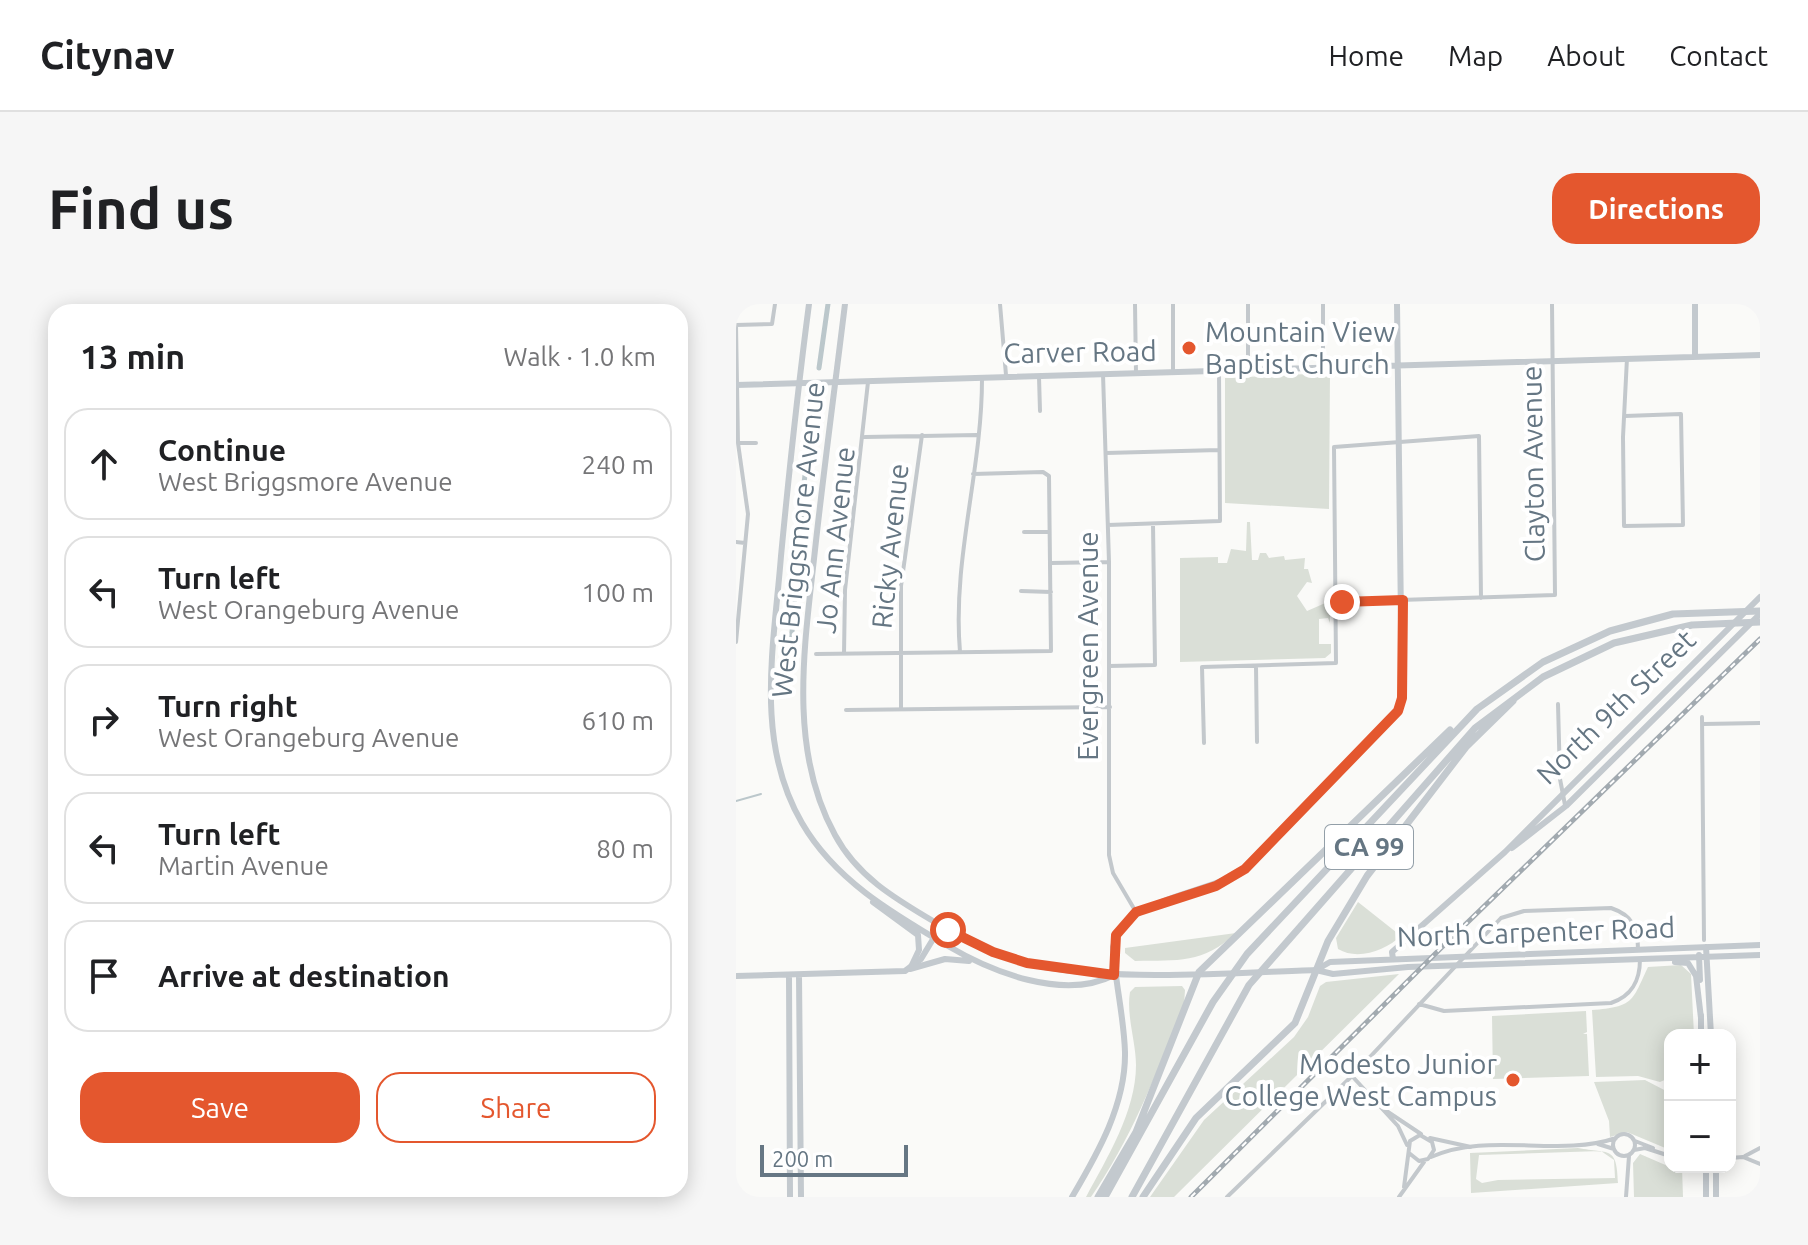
<!DOCTYPE html>
<meta charset="utf-8">
<style>
:root{--surface:#fff;--page:#f6f6f6;--text:#202124;--muted:#757577;--line:#e0e0e0;--accent:#e4572e}
body{margin:0;font-family:Ubuntu,sans-serif;background:var(--page);color:var(--text)}
.controls{position:absolute;right:24px;bottom:24px;display:grid;overflow:hidden;border-radius:16px;box-shadow:0 4px 20px #0003}
.controls button{width:72px;height:72px;display:grid;place-items:center;padding:0;border:0;border-bottom:2px solid var(--line);background:var(--surface);color:var(--text);font:40px sans-serif}
.scale{position:absolute;left:24px;bottom:20px;width:148px;box-sizing:border-box;padding-left:8px;border:4px solid #657683;border-top:0;font-size:22px;line-height:28px;white-space:nowrap;color:#657683;-webkit-text-stroke:6px #fff;paint-order:stroke}
.stop{position:absolute;width:24px;height:24px;margin:-18px;border:6px solid #e4572e;border-radius:50%;background:#fff}
.stop.end{background:#e4572e;border-color:#fff;box-shadow:0 2px 8px #0008}
.list{margin:0;padding:0;list-style:none}
h2{display:flex;justify-content:space-between;align-items:center;height:104px;margin:0;padding:0 32px;font-size:34px}
h2 small{font-size:26px;font-weight:400;color:var(--muted)}
.list li{display:grid;grid-template-columns:52px 1fr auto;gap:24px;align-items:center;box-sizing:border-box;height:112px;margin:0 16px 16px;padding:0 16px;border:2px solid var(--line);border-radius:24px}
.list b{display:block;font-size:30px;white-space:nowrap}
.list p{margin:0;font-size:26px;white-space:nowrap;color:var(--muted)}
.list em{font-size:26px;font-style:normal;color:var(--muted)}
.actions{display:flex;gap:16px;padding:24px 32px}
.actions a{flex:1;padding:18px 0;border:2px solid var(--accent);border-radius:24px;text-align:center;font-size:28px;color:var(--accent)}
.actions .main{background:var(--accent);color:#fff}
.icon{flex:none;width:44px;height:44px;fill:none;stroke:currentColor;stroke-width:2;stroke-linecap:round;stroke-linejoin:round}
.map{position:relative;flex:none;width:1024px;height:893px;overflow:hidden;border-radius:24px}
header{display:flex;align-items:center;gap:48px;box-sizing:border-box;height:112px;padding:0 40px;background:var(--surface);border-bottom:2px solid var(--line)}
header strong{font-size:38px}
nav{display:flex;gap:44px;margin-inline-start:auto;font-size:28px}
.intro{display:flex;align-items:center;justify-content:space-between;box-sizing:border-box;height:192px;padding:0 48px}
h1{margin:0;font-size:56px}
.button{padding:20px 36px;border-radius:24px;background:var(--accent);color:#fff;font-size:28px;font-weight:700}
main{display:flex;gap:48px;padding:0 48px}
aside{flex:1;background:var(--surface);border-radius:24px;box-shadow:0 4px 20px #0003}
.map>svg:first-child{display:block}
</style>
<header>
<strong>Citynav</strong>
<nav><a>Home</a><a>Map</a><a>About</a><a>Contact</a></nav>
</header>
<div class="intro"><h1>Find us</h1><a class="button">Directions</a></div>
<main>
<aside>
<h2>13 min<small>Walk · 1.0 km</small></h2>
<ul class="list">
<li><svg class="icon" aria-label="ahead" viewBox="0 0 24 24"><path d="M12 20V5M6 11l6-6 6 6"/></svg><div><b>Continue</b><p>West Briggsmore Avenue</p></div><em>240 m</em></li>
<li><svg class="icon" aria-label="left" viewBox="0 0 24 24"><path d="M17 20v-9H6M10 6l-5 5 5 5"/></svg><div><b>Turn left</b><p>West Orangeburg Avenue</p></div><em>100 m</em></li>
<li><svg class="icon" aria-label="right" viewBox="0 0 24 24"><path d="M7 20v-9h11M14 6l5 5-5 5"/></svg><div><b>Turn right</b><p>West Orangeburg Avenue</p></div><em>610 m</em></li>
<li><svg class="icon" aria-label="left" viewBox="0 0 24 24"><path d="M17 20v-9H6M10 6l-5 5 5 5"/></svg><div><b>Turn left</b><p>Martin Avenue</p></div><em>80 m</em></li>
<li><svg class="icon" aria-label="arrive" viewBox="0 0 24 24"><path d="M6 21V4h12l-3 4 3 4H6"/></svg><div><b>Arrive at destination</b></div></li>
</ul>
<div class="actions"><a class="main">Save</a><a>Share</a></div>
</aside>
<div class="map">
<svg width="1024" height="893" viewBox="0 0 1024 893">
<rect width="100%" height="100%" fill="#fafaf8"/>
<path fill="#dadfd7" fill-rule="evenodd" d="M594 69 593 205 489 199V74Z
M511 218H514L516 256H522L524 249H530L533 254 548 252 549 256 569 254 568 265H572L576 279 571 278 561 292 571 307 594 297V319L592 314 583 315V340H595V349L589 354 444 358V254L482 253V259H491L495 245 510 247Z
M622 598 665 632C650 646 622 657 602 645L600 634Z
M500 629C467 660 442 656 399 657L389 649V644Z
M945 661 955 670 958 731H934L931 775 924 778 902 772 860 773 856 706C898 703 896 697 912 663Z
M663 670 438 893H414L468 816 558 733 572 713 584 682 590 678Z
M446 682 449 686 448 701C421 768 396 834 355 893H350C371 854 400 807 400 761 400 738 390 711 394 688L399 683Z
M850 707 851 728 847 730H851L853 772 757 775 756 712Z
M909 776 934 789V846L891 828 874 833 873 817 858 778Z
M842 844C873 850 881 841 882 879L735 889 734 849ZM865 847 878 856 879 874 762 876 746 879 740 875 743 851Z
M904 850 934 863H946L947 893H898L897 859Z"/>
<g fill="none" stroke-linecap="round" stroke-linejoin="round">
<path stroke="#bbc7cb" stroke-width="2" d="M0 497 25 490"/>
<path stroke="#bbc7cb" stroke-width="5" d="M83 64 92 0
M51 390 68 179 80 85"/>
<path stroke="#c3c8cc" stroke-width="4" d="M264 0 270 71
M399 0 400 69
M437 0V68
M512 0V66
M587 0V63
M0 21 36 20 39 0
M367 70 373 258V551L377 569 400 608
M303 73 304 107
M889 112 945 110 947 221 888 222 887 133 891 54
M129 133 241 131
M2 139H20
M370 149 483 146
M372 221 484 217 483 67
M288 228H313
M0 238 9 239
M315 259 373 258
M285 287 315 288
M600 298 819 291 816 0
M0 338 12 210 2 139 0 21
M224 348C216 256 246 167 246 75
M80 350 315 347 313 172 307 168 237 170
M108 350 109 286 132 78
M373 362 419 361 417 220
M520 362 521 438
M822 400 824 475 829 501
M165 405V282L186 131
M110 406 374 403
M966 413 968 636
M967 420 1024 419
M468 439 466 363 600 359 598 143 743 132 745 294
M683 700 708 707 875 699C896 692 904 677 904 655
M616 772 662 822 671 841
M649 806 685 830
M877 841a11 11 0 1 1 22 0a11 11 0 1 1-22 0Z
M694 834 735 843
M899 837 917 844
M862 840 878 845
M898 846 909 844 934 852
M1009 852 1024 844
M695 853C752 827 822 854 880 834
M994 854 1007 853 1024 860
M668 883 674 837 684 831 696 838 698 846 692 855 683 857 673 849
M491 893 616 772 765 614 788 607 875 604C896 611 902 624 902 645
M663 893 688 858
M890 893 893 852"/>
<path stroke="#c3c9ce" stroke-width="6" d="M959 0V52
M0 81 1024 51
M776 544 830 502 1024 310
M970 643 975 731
M963 651 964 676
M657 655 656 648 769 548 1024 293
M939 658 952 659 960 672 965 714
M580 666 594 658 1024 641
M580 666 597 670 672 663 1024 651
M53 671 54 893
M63 671 65 893
M0 672 169 667 185 655 205 622
M965 711V731
M970 863V893
M980 863V893
M336 893C362 849 390 800 389 748 388 713 379 678 377 643 391 591 467 593 509 565L662 407 666 394 661 0"/>
<path stroke="#c3c9ce" stroke-width="6" d="M73 0C62 84 53 168 45 252 38 342 18 437 66 519 99 576 156 609 212 642 256 668 328 697 378 671
M109 0C99 82 88 164 79 246 69 339 51 444 99 531 121 572 158 594 197 617 232 638 268 656 308 663 391 677 494 669 580 666
M137 598 182 631 183 646 174 665
M174 665 209 655 233 657"/>
<path stroke="#c3c9ce" stroke-width="7" d="M362 893 400 828 463 668 714 426
M369 893 477 698 511 650 741 405 807 358 874 327 937 310 1024 307
M396 893 513 681 739 424 807 373 878 339 956 321 1024 318
M407 893 460 814 559 719 592 637 631 572 730 443 777 397"/>
<g stroke="#a2aab0" stroke-width="5">
<path id="rail" d="M455 893 703 646 1024 335"/>
</g>
<use href="#rail" stroke="#fff" stroke-width="2" stroke-dasharray="6" stroke-linecap="butt"/>
</g>
<g fill="none" stroke-linecap="round" stroke-linejoin="round">
<path stroke="#e4572e" stroke-width="10" d="M212 626 257 648 291 659 378 671 380 631 400 608 480 582 509 565 662 407 666 394 667 296 606 298"/>
</g>
<g fill="#e4572e" stroke="#fff" stroke-width="3">
<circle cx="453" cy="44" r="8"/>
<circle cx="777" cy="776" r="8"/>
</g>
<g text-anchor="middle" stroke-width="8" stroke-linejoin="round" paint-order="stroke">
<rect fill="#fff" stroke="#939fa8" stroke-width="2" x="589" y="521" width="88" height="44" rx="6"/>
<g font-size="26" font-weight="bold" fill="#657683">
<text x="633" y="552">CA 99</text>
</g>
<g font-size="28" fill="#657683" stroke="#fff" text-anchor="start">
<text x="469" y="38">Mountain View<tspan x="469" dy="32">Baptist Church</tspan></text>
<text x="761" y="770" text-anchor="end">Modesto Junior<tspan x="761" dy="32">College West Campus</tspan></text>
</g>
<g font-size="28" fill="#657683" stroke="#fff">
<text transform="translate(344 48) rotate(-1)" y="10">Carver Road</text>
<text transform="translate(797 160) rotate(-91)" y="10">Clayton Avenue</text>
<text transform="translate(62 236) rotate(-84)" y="10">West Briggsmore Avenue</text>
<text transform="translate(99 236) rotate(-84)" y="10">Jo Ann Avenue</text>
<text transform="translate(154 242) rotate(-84)" y="10">Ricky Avenue</text>
<text transform="translate(352 342) rotate(-90)" y="10">Evergreen Avenue</text>
<text transform="translate(880 403) rotate(-44)" y="10">North 9th Street</text>
<text transform="translate(800 628) rotate(-2)" y="10">North Carpenter Road</text>
</g>
</g>
</svg>
<div class="controls">
<button>+</button>
<button>−</button>
</div>
<div class="scale">200 m</div>
<div class="stop" style="left:212px;top:626px"></div>
<div class="stop end" style="left:606px;top:298px"></div>
</div>
</main>
